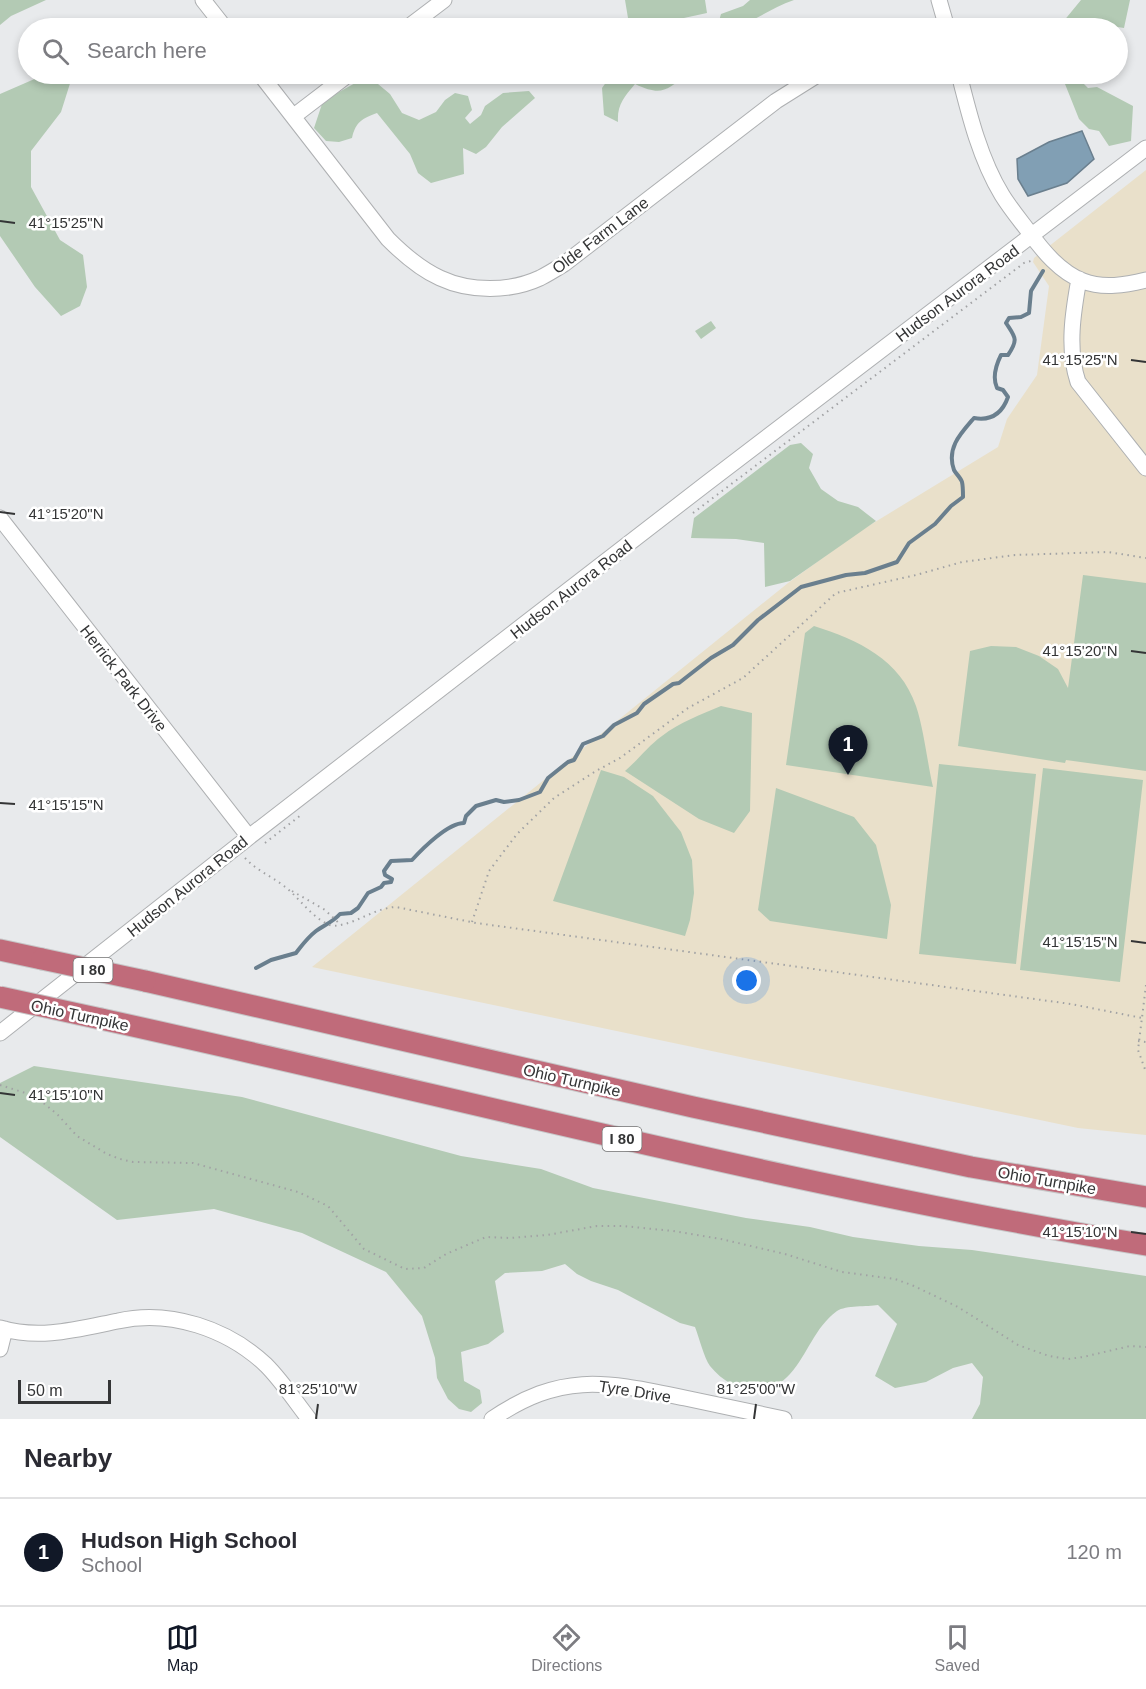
<!DOCTYPE html>
<meta charset="utf-8">
<style>
:root{--surface:#fff;--page:#f2f2f3;--text:#2b2b33;--muted:#7c7c81;--line:#e1e1e2;--accent:#111827}
body{margin:0;font-family:Arial,sans-serif;background:var(--page);color:var(--text)}
.scale{position:absolute;left:18px;bottom:15px;width:93px;box-sizing:border-box;padding-left:6px;border:3px solid #343536;border-top:0;font-size:16px;line-height:21px;white-space:nowrap;color:#343536;-webkit-text-stroke:4px #fff;paint-order:stroke}
.you{position:absolute;left:747px;top:981px;width:21px;height:21px;margin:-15px;border:4px solid #fff;border-radius:50%;background:#1a73e8;box-shadow:0 0 0 9px #1a73e833}
.badge{display:grid;place-items:center;width:39px;height:39px;border-radius:50%;background:var(--accent);color:#fff;font-size:20px;font-weight:700}
.pin{position:absolute;translate:-50% -50px;filter:drop-shadow(0 2px 3px #0008)}
.pin::after{content:'';position:absolute;top:32px;width:21px;height:18px;background:inherit;clip-path:polygon(0 0,100% 0,50% 100%)}
.list{margin:0;padding:0;list-style:none}
h2{display:flex;justify-content:space-between;align-items:center;height:78px;margin:0;padding:0 24px;font-size:26px}
h2 small{font-size:20px;font-weight:400;color:var(--muted)}
.list li{display:grid;grid-template-columns:39px 1fr auto;gap:18px;align-items:center;box-sizing:border-box;height:108px;padding:0 24px;border-top:2px solid var(--line)}
.list b{display:block;font-size:22px;white-space:nowrap}
.list p{margin:0;font-size:20px;white-space:nowrap;color:var(--muted)}
.list em{font-size:20px;font-style:normal;color:var(--muted)}
.icon{flex:none;width:33px;height:33px;fill:none;stroke:currentColor;stroke-width:2;stroke-linecap:round;stroke-linejoin:round}
.map{position:relative;flex:none;width:1146px;height:1419px;overflow:hidden}
.search{position:absolute;background:var(--surface);box-shadow:0 3px 9px #0003;left:18px;right:18px;top:18px;height:66px;display:flex;align-items:center;gap:15px;box-sizing:border-box;padding:0 21px;border-radius:33px;color:var(--muted);font-size:22px}
.sheet{height:186px;background:var(--surface)}
nav{display:flex;justify-content:space-around;align-items:center;box-sizing:border-box;height:84px;border-top:2px solid var(--line);background:var(--surface);font-size:16px;color:var(--muted)}
nav a{display:grid;justify-items:center;gap:3px}
nav .on{color:var(--accent)}
.map>svg:first-child{display:block}
</style>
<div class="map">
<svg width="1146" height="1419" viewBox="0 0 1146 1419">
<rect width="100%" height="100%" fill="#e8eaec"/>
<path fill="#e9e0ca" d="M1146 170V1135L1078 1128 312 967 788 583 857 533 998 447 1007 419 1037 375 1049 286 1033 262 1034 258Z"/>
<path fill="#b3cab4" d="M0 0H46L11 16 0 25Z
M625 0H705L707 13 670 21 662 28H640L628 18Z
M750 0H794C766 9 749 29 717 28L721 14 743 6Z
M1081 0H1130L1124 28C1103 24 1080 29 1058 28Z
M46 74H73L61 112 31 151V187L60 240 83 255 87 287 80 306 61 316 35 287 0 236V94Z
M612 74H689C665 90 663 97 635 84 624 97 617 105 618 122L604 115 602 88Z
M1061 74H1074L1088 88 1097 87 1133 106 1131 141 1109 146 1099 131 1089 129 1079 119Z
M372 79 390 94 402 113 419 120 436 112 445 100 455 93 468 96 472 110 465 118 470 124 481 115 485 106 503 93 529 91 535 98 502 127 486 147 476 154 463 148 464 174 431 183 418 173 410 154 377 113C362 119 356 121 352 138L339 142 326 141 314 128 323 101 357 82Z
M711 321 716 328 701 339 695 331Z
M801 443 813 454 809 468 821 489 838 501 858 507 876 521 790 581 765 587 764 543 736 539 691 538 694 518 790 445Z
M1083 575 1146 583V771L1066 760 1065 763 958 746 970 651 991 646 1016 647 1039 656 1058 669 1068 688Z
M814 626C858 640 900 659 916 706 924 730 927 761 933 787L786 765 805 633Z
M721 706 752 713 750 811 734 833 699 819 625 771C638 760 648 746 662 736 680 722 700 715 721 706Z
M939 764 1036 774 1016 964 919 954Z
M1043 768 1143 780 1120 982 1020 970Z
M601 770 624 777 653 796 681 832 692 860 694 893 690 920 685 936 553 901Z
M776 788 854 817 876 845 891 905 887 939 770 921 758 910Z
M34 1066 242 1097 461 1156 541 1169 593 1188 746 1218 810 1227 853 1237 919 1246 972 1250 1146 1276V1419H972L980 1404 983 1377 972 1363 953 1368 926 1382 895 1388 875 1376 897 1324 878 1305C867 1307 846 1305 837 1311 814 1328 808 1354 790 1374 766 1401 731 1392 710 1366 704 1358 699 1337 695 1327L680 1323 618 1290 591 1281 577 1274 565 1264 542 1271 505 1273 495 1281 504 1332 488 1344 461 1352 464 1381 480 1390 482 1403 471 1412 459 1409 448 1399 437 1378 435 1358 422 1316 386 1272 302 1233 214 1209 117 1220 0 1137V1083Z"/>
<path fill="#819fb4" stroke="#6a7f8e" stroke-width="1.5" d="M1082 131 1094 159 1067 183 1028 196 1018 179 1017 159 1049 142Z"/>
<g fill="none" stroke-linecap="round" stroke-linejoin="round">
<path stroke="#6a7f8e" stroke-width="4" d="M256 968 271 960 296 953C303 944 307 938 316 931 324 925 333 922 340 914L351 913 358 908 368 893 381 887 384 883 391 882 392 879 385 875 384 871 391 861 412 860C423 848 448 823 464 823L466 816 476 806 496 800 504 802 519 800 540 792 548 778 568 762 574 760 583 744 603 736 614 725 637 713 644 704 673 684 679 683 711 658 733 645 758 620 801 587 846 575 865 573 897 562 909 543 935 524 951 506 963 497C963 492 963 486 962 482 961 478 956 474 954 470 946 448 961 433 974 418 991 421 1002 414 1008 397L1003 390 997 388C992 377 996 365 1001 355H1008C1019 339 1015 337 1006 323L1009 318 1021 317 1029 313 1031 291 1043 271"/>
<g stroke="#aeb0b2" stroke-width="17">
<path id="minor" d="M203 0 225 28
M939 0 947 28
M407 28 444 0
M260 74 388 239C403 254 420 269 440 278 470 292 510 292 540 278 548 274 556 269 564 264L776 101 819 74
M959 74C969 114 980 159 1002 195 1010 208 1020 220 1029 232 1043 251 1060 272 1083 281 1103 289 1126 285 1146 280
M294 116 349 74
M1079 279C1073 312 1067 349 1078 382L1146 468
M0 518 249 837
M0 1033 249 837 707 483 1146 148
M0 1328C40 1340 78 1329 118 1321 170 1309 228 1329 266 1365 282 1381 295 1401 309 1419
M0 1349 5 1329
M492 1419C563 1371 606 1382 685 1398 718 1405 751 1412 784 1419"/>
</g>
<g stroke="#c6c6c7" stroke-width="23">
<path id="highway" d="M0 950 42 959
M145 981 693 1107 971 1167 1146 1197
M101 1019C449 1095 794 1187 1146 1245"/>
</g>
<path stroke="#a1a2a4" stroke-width="2" stroke-dasharray="1.5 4.5" stroke-linecap="butt" d="M693 513 1024 263 1031 261
M265 843 301 815
M245 858C256 870 271 876 284 886 301 899 311 918 332 926 356 925 373 908 396 907L476 923 1071 1004 1142 1018
M292 891 325 910 341 925
M472 922 489 871 517 834 554 798 596 771 620 758 688 708 743 678 836 593 916 575 962 562 1015 555 1108 552 1146 558
M1146 985 1138 1050 1146 1072
M1138 1041 1146 1042
M0 1085 35 1096 58 1115 77 1136 107 1154 120 1159 133 1162 193 1163 298 1192 328 1206 364 1249 405 1269 424 1268 446 1254 486 1237 510 1238 547 1235 597 1226H623L673 1231 721 1239 785 1254 842 1272 895 1279 914 1286 958 1307 1018 1345 1049 1356 1068 1359 1083 1357 1130 1346 1146 1347"/>
<use href="#minor" stroke="#fff" stroke-width="15"/>
<use href="#highway" stroke="#c06b7a" stroke-width="21"/>
<g stroke="#c6c6c7" stroke-width="23" stroke-linecap="butt">
<path id="highway-bridge" d="M42 959 145 981
M0 997 101 1019"/>
</g>
<use href="#highway-bridge" stroke="#c06b7a" stroke-width="21"/>
</g>
<path fill="none" stroke="#343536" stroke-width="2" d="M0 221 15 223M1131 360 1146 362M0 512 15 514M1131 651 1146 653M0 803 15 804M1131 941 1146 943M0 1093 15 1095M1131 1232 1146 1234M316 1419 318 1404M754 1419 756 1404"/>
<g text-anchor="middle" stroke-width="5" stroke-linejoin="round" paint-order="stroke">
<g fill="#fff" stroke="#717272" stroke-width="1.5">
<rect x="73.5" y="958" width="39" height="24" rx="4.5"/>
<rect x="602.5" y="1127" width="39" height="24" rx="4.5"/>
</g>
<g font-size="15" font-weight="bold" fill="#343536">
<text x="93" y="975">I 80</text>
<text x="622" y="1144">I 80</text>
</g>
<g font-size="16" fill="#343536" stroke="#fff">
<text transform="translate(600 235) rotate(-37)" y="6">Olde Farm Lane</text>
<text transform="translate(957 293) rotate(-37)" y="6">Hudson Aurora Road</text>
<text transform="translate(571 589) rotate(-38)" y="6">Hudson Aurora Road</text>
<text transform="translate(124 678) rotate(52)" y="6">Herrick Park Drive</text>
<text transform="translate(187 886) rotate(-39)" y="6">Hudson Aurora Road</text>
<text transform="translate(80 1015) rotate(12)" y="6">Ohio Turnpike</text>
<text transform="translate(572 1080) rotate(13)" y="6">Ohio Turnpike</text>
<text transform="translate(1047 1180) rotate(10)" y="6">Ohio Turnpike</text>
<text transform="translate(635 1391) rotate(9)" y="6">Tyre Drive</text>
</g>
</g>
<g font-size="15" text-anchor="middle" fill="#343536" stroke="#fff" stroke-width="5" stroke-linejoin="round" paint-order="stroke">
<text x="66" y="228">41°15'25"N</text>
<text x="1080" y="365">41°15'25"N</text>
<text x="66" y="519">41°15'20"N</text>
<text x="1080" y="656">41°15'20"N</text>
<text x="66" y="810">41°15'15"N</text>
<text x="1080" y="947">41°15'15"N</text>
<text x="66" y="1100">41°15'10"N</text>
<text x="1080" y="1237">41°15'10"N</text>
<text x="318" y="1394">81°25'10"W</text>
<text x="756" y="1394">81°25'00"W</text>
</g>
</svg>
<div class="scale">50 m</div>
<div class="you"></div>
<div class="pin badge" style="left:848px;top:775px">1</div>
<div class="search"><svg class="icon" aria-label="search" viewBox="0 0 24 24"><circle cx="10" cy="10" r="6"/><path d="M15 15l6 6"/></svg>Search here</div>
</div>
<section class="sheet">
<h2>Nearby<small></small></h2>
<ul class="list">
<li><span class="badge">1</span><div><b>Hudson High School</b><p>School</p></div><em>120 m</em></li>
</ul>
</section>
<nav>
<a class="on"><svg class="icon" aria-label="map" viewBox="0 0 24 24"><path d="M3 6l6-2 6 2 6-2v14l-6 2-6-2-6 2zM9 4v14M15 6v14"/></svg>Map</a>
<a><svg class="icon" aria-label="directions" viewBox="0 0 24 24"><path d="M12 3l9 9-9 9-9-9zM9 14v-3h6M13 9l2 2-2 2"/></svg>Directions</a>
<a><svg class="icon" aria-label="saved" viewBox="0 0 24 24"><path d="M7 4h10v16l-5-4-5 4z"/></svg>Saved</a>
</nav>
